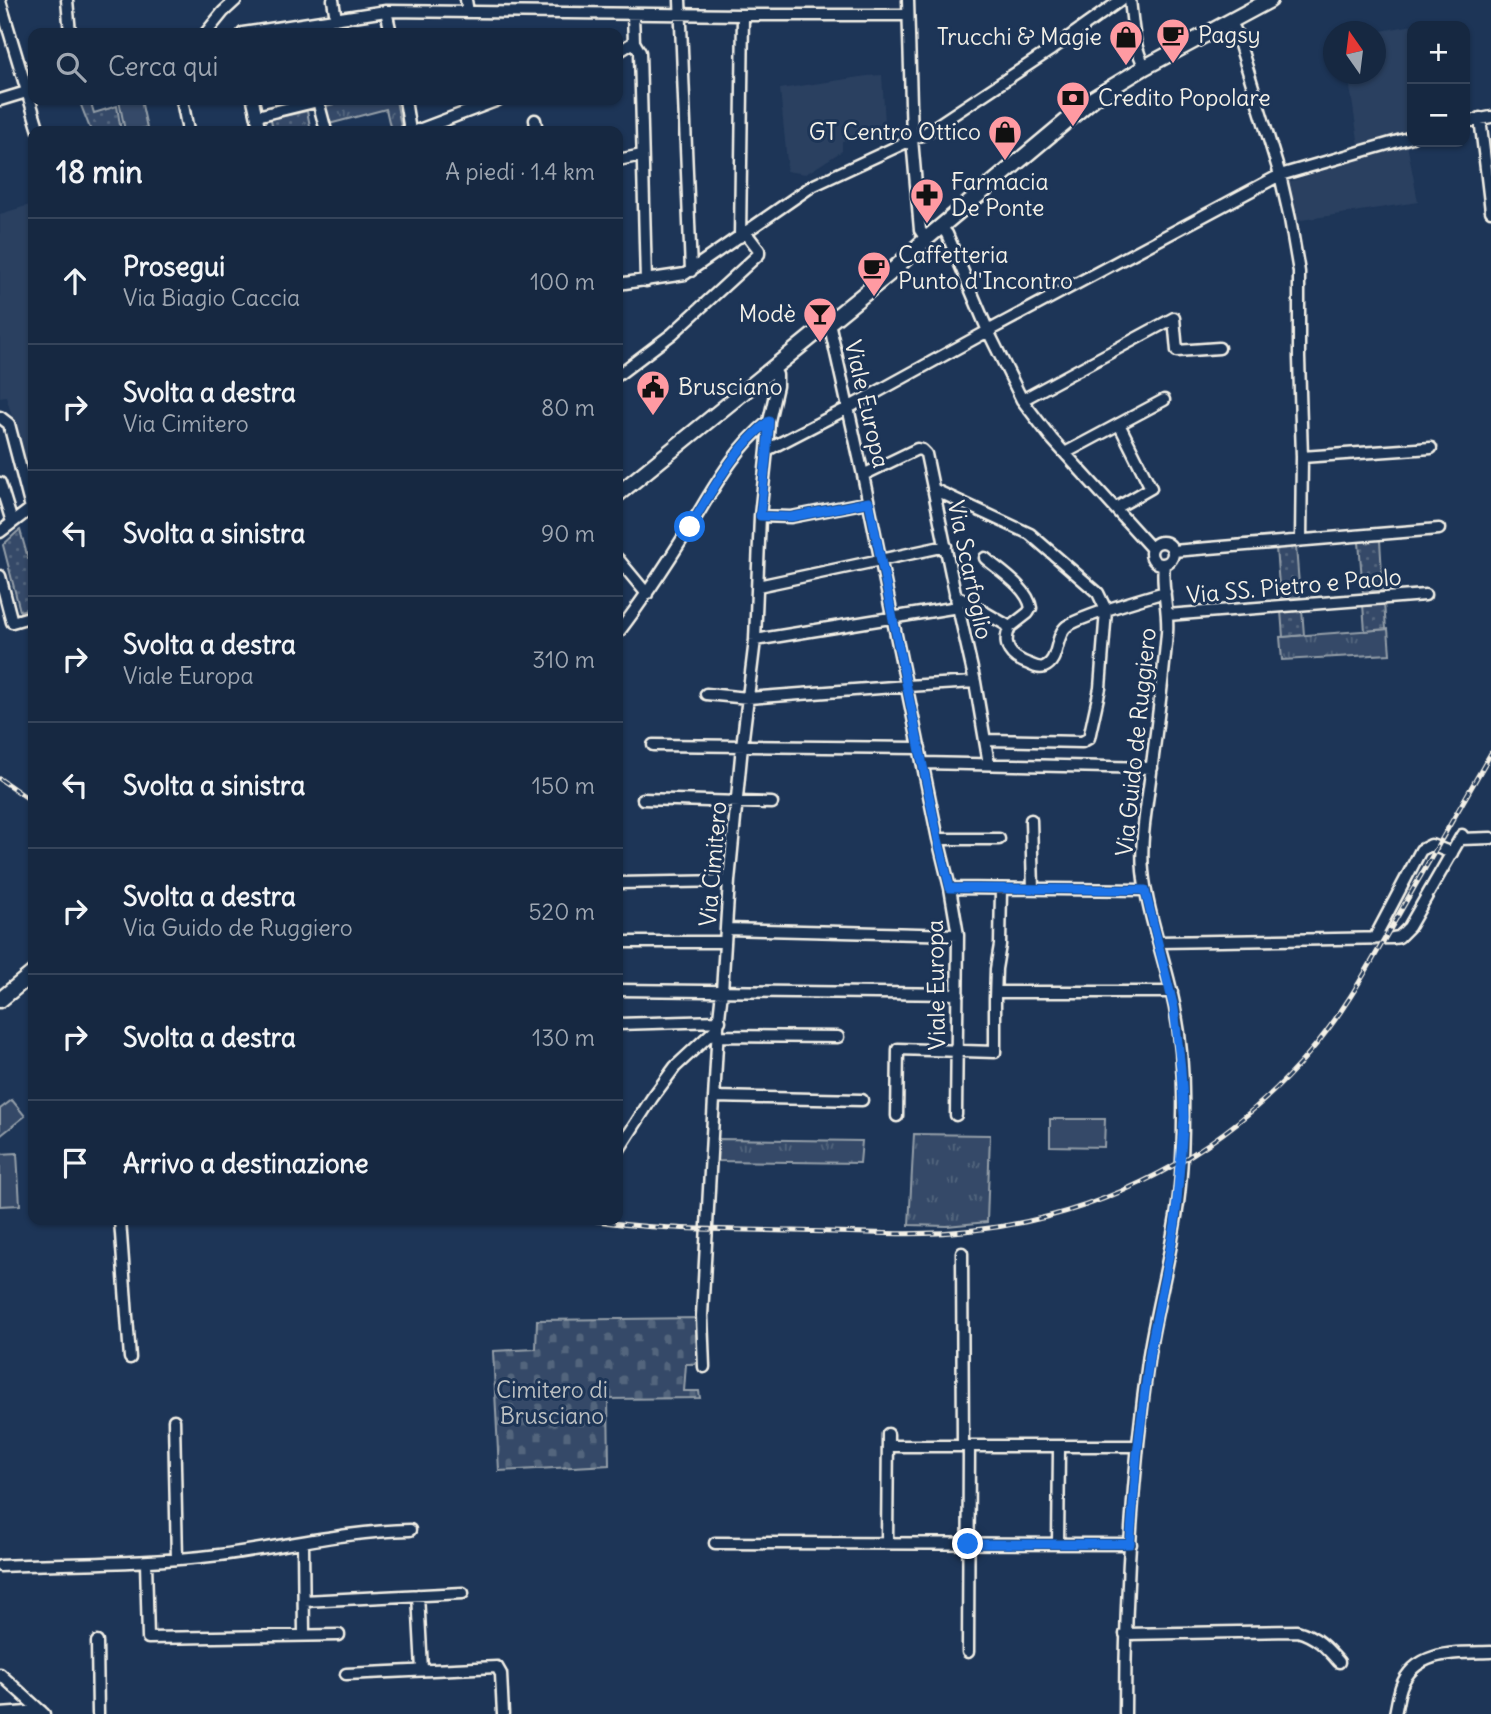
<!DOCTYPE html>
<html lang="it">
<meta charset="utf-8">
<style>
:root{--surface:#162841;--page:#1f3048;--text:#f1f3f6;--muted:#9ea6b1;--line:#35445a}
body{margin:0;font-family:Delius,sans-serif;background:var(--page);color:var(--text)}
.controls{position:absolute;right:21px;top:21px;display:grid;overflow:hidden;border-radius:14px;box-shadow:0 2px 5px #0004}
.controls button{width:63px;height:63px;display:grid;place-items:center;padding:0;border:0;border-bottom:2px solid var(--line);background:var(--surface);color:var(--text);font:35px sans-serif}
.compass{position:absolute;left:1323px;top:21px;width:63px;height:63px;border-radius:50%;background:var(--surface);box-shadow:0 2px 5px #0004;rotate:346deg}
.stop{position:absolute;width:21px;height:21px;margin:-16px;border:5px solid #1a73e8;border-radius:50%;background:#fff}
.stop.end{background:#1a73e8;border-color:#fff;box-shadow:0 2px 7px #0008}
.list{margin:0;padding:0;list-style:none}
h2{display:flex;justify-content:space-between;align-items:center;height:91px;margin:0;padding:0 28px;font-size:30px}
h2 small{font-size:23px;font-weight:400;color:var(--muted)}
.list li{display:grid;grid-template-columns:46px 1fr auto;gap:21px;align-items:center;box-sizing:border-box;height:126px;padding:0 28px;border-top:2px solid var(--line)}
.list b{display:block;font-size:26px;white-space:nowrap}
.list p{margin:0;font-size:23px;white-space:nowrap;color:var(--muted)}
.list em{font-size:23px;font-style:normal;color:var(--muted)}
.icon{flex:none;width:38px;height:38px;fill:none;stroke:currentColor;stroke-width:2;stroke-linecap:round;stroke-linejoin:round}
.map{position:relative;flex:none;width:1491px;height:1714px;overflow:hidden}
.search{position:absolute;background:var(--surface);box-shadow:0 2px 5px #0004;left:28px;top:28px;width:595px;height:77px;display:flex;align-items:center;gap:18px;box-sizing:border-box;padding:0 24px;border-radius:14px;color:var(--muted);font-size:26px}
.panel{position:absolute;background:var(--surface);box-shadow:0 2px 5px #0004;left:28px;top:126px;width:595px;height:1099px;border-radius:14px}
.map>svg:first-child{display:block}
</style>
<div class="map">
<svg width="1491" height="1714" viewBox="0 0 1491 1714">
<defs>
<pattern id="grass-tufts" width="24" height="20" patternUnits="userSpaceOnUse" patternTransform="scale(1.75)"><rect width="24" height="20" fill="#354a67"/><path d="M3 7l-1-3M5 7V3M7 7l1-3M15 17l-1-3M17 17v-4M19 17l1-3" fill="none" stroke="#53657d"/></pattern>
<pattern id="cemetery-stones" width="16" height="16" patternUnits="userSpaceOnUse" patternTransform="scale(1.75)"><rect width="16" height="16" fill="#354a67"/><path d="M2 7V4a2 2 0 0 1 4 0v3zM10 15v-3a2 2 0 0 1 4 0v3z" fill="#53657d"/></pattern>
<pattern id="park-dots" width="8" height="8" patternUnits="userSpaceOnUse" patternTransform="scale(1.75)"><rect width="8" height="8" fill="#354a67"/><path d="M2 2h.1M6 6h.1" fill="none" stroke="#53657d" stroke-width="1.8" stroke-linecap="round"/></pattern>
</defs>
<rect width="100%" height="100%" fill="#1d3557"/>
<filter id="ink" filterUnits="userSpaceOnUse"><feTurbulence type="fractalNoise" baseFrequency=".0143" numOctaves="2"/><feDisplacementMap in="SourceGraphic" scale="14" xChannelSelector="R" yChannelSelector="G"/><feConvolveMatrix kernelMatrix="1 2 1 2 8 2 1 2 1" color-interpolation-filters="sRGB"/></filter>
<g filter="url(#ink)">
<path fill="#2a4060" d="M1429 22 1430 26H1412V131L1359 146 1348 74H1376V32Z
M882 75 886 139 842 141V151L806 174 786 171 787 162 780 89 867 76Z
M1407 144 1418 202 1295 221 1288 182Z
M33 204V488L6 396 0 397V214Z"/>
<path fill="url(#grass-tufts)" stroke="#949ea8" stroke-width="2" d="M350 100H396L402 131H391L386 109 329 124 325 108 326 106Z
M1388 629 1390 654 1282 660 1280 637Z
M914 1134 990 1135 987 1222 947 1226 909 1225Z
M717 1139 862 1141 860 1163 716 1161Z"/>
<path fill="url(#cemetery-stones)" stroke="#949ea8" stroke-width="2" d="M699 1318V1364H686L684 1391H699L700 1398 608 1399 609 1465 499 1471 493 1351 536 1349 537 1320Z"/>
<path fill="url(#park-dots)" stroke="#949ea8" stroke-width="2" d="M79 100H90L94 113 117 106 121 131H91Z
M307 111 311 131H273L271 119Z
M20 530 28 558H32L33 564V607L20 611 3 545 17 532Z
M1380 540 1383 590 1363 592 1359 542Z
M1296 547 1300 597 1280 598 1276 548Z
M1384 603 1386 629 1365 631 1363 605Z
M1302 609 1304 635 1283 637 1281 611Z"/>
<path fill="#354a67" stroke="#949ea8" stroke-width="2" d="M119 100H141L147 128 125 131Z
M12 1100 25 1116 0 1136V1109Z
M1050 1119H1105L1104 1147 1050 1146Z
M17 1153 20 1205 0 1206V1154Z"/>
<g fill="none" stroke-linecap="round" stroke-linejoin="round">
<g stroke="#f4f1e8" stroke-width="15">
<path id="street" d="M67 0 70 33
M333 0 336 19
M466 0 468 12
M680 0 691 271
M908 0 912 139 920 230 926 239
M1130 0C1133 23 1133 46 1145 67
M0 1 39 131
M386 11 391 33
M633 15 634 42 640 52 646 281
M1230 21 1236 32 1280 175 1290 219 1299 272V358L1302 457 1301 540
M206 33 223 12 236 0
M243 33 386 11 743 15H908
M618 52 634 42
M0 100 33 90
M182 100 188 131
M253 100 260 131
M405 100 410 131
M318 101 326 131
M257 116 322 100
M1480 118 1491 211
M535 120 537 131
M1465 122 1491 117
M416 131 498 100
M618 160 642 155
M941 227 947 234 988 331 1022 400 1052 439 1151 548
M740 237 743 15
M618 284 685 274 812 186 924 134 1052 49 1121 0
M829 322 863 475 938 839 950 888 958 935 956 1115
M618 375 672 334 759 254V250L746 233
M1022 400 1174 318 1177 351 1219 348
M0 417 9 424 31 508
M767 450 848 408 988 331 1280 175 1412 137
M1065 453 1164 400
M1302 457 1431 448
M863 475 917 449 922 450 926 454 958 607 975 682 989 764
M0 483 12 522
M933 489 1030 534 1098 593 1106 610 1100 688 1089 738 1082 742 986 740
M1116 508 1151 488 1119 424
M760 516 791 517 868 502
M0 532 33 507
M1151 553a11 11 0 1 1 22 0a11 11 0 1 1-22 0Z
M1173 551 1439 529
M985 558C1000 571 1028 588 1031 608L1028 613 1010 627
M618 559 647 594
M0 576 12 622 33 616
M758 586 946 546
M955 595 1010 627C1001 646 1011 658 1029 664 1034 666 1039 669 1044 667 1060 661 1054 636 1067 626 1075 621 1084 618 1092 615 1116 606 1141 599 1165 592
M1167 615 1425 595
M618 633C644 599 668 562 691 525 714 488 734 449 769 421
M755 640 958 607
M706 694 748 698 907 686 975 682
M653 745 920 748
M923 763 1152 768
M643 799 772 803
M1031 820 1033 889
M938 839H999
M1460 839 1491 838
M618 883 729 881
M950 888 1145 890
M727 929 958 935
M1374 939 1421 850 1431 845 1452 853
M618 942H725
M1159 942 1393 938 1399 937 1409 927 1462 835
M618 990 958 994
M996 992H1172
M618 1024 720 1021
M718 1036 838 1037
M714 1097 862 1100
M897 1116 898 1049 995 1052V999L996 969 1000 945 1001 889
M618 1151 652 1098 675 1067 718 1027
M120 1220 130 1358
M962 1253 963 1446
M704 1367 702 1316 718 1027 722 991 729 881 742 746 755 640 760 516 767 450 769 421 777 386V375L772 368
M174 1420 177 1559
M888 1446H968
M303 1543 304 1635
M715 1543 1131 1544
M887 1543 888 1434
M1058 1544 1059 1450
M146 1562 148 1638 339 1635
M0 1566C73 1563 146 1564 219 1555 283 1547 346 1531 410 1530
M418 1595 422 1670
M304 1601 463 1593
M1125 1634 1297 1631C1316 1636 1326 1647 1339 1662
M97 1642 98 1714
M968 1652 969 1446H1138
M0 1674 44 1714
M346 1674 497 1667 501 1674 503 1714
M0 1714 41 1711
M1125 1714C1125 1593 1132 1473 1149 1354 1156 1311 1167 1270 1174 1228 1181 1192 1183 1154 1183 1117 1184 1075 1181 1031 1171 990 1162 951 1147 911 1143 871 1140 838 1147 805 1151 772 1157 726 1163 680 1167 633 1169 610 1161 587 1164 564
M1395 1714C1397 1705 1398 1696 1401 1687 1415 1649 1458 1653 1491 1652"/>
</g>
<g stroke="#f4f1e8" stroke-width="19">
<path id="secondary" d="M618 494 890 273 926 239 1094 98 1145 67 1270 0
M0 1000 33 973"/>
</g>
<use href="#street" stroke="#1d3557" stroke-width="10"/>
<use href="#secondary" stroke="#1d3557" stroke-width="14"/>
<g stroke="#f4f1e8" stroke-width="5">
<path id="rail" d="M0 779 33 802
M591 1220C658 1231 726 1229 794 1231 854 1232 915 1237 974 1230 1104 1216 1226 1152 1310 1052 1346 1010 1371 962 1399 914 1429 861 1460 807 1491 753"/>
</g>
<use href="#rail" stroke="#1d3557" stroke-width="2.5" stroke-dasharray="8" stroke-linecap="butt"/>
</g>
</g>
<g fill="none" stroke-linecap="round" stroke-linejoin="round" filter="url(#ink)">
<path stroke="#1a73e8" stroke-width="9" d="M690 527C713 489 734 449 769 421L767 450 760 516 791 517 869 502 938 839 950 888 1145 890 1174 1008 1181 1068 1184 1117 1175 1225 1150 1351 1137 1454 1130 1544H968"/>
</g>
<defs>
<g id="cafe-pin" transform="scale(1.75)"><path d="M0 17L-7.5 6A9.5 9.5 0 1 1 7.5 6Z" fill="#ff9aa2" stroke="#1d3557"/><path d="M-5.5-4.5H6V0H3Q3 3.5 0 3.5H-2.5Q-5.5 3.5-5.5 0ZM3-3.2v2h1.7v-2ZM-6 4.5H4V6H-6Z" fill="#111"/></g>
<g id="shop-pin" transform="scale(1.75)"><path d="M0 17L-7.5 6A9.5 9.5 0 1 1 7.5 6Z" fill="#ff9aa2" stroke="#1d3557"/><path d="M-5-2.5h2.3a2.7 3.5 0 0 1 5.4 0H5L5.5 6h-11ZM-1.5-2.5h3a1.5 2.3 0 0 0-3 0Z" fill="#111"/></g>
<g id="bank-pin" transform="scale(1.75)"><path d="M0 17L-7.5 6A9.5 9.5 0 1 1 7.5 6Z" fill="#ff9aa2" stroke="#1d3557"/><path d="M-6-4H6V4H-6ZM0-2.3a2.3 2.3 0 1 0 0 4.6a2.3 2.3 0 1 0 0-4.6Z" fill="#111"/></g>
<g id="pharmacy-pin" transform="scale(1.75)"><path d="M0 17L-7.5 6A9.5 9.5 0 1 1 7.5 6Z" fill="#ff9aa2" stroke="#1d3557"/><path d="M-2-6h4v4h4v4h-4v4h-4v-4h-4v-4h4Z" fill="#111"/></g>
<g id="bar-pin" transform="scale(1.75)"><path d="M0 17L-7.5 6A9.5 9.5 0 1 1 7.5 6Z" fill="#ff9aa2" stroke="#1d3557"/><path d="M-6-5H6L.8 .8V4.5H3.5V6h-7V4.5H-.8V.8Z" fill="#111"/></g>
<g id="civic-pin" transform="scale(1.75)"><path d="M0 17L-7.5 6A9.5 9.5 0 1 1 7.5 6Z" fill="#ff9aa2" stroke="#1d3557"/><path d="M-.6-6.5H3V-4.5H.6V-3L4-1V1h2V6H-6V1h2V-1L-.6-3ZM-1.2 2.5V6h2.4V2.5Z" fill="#111"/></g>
</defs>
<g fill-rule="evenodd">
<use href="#cafe-pin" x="1173" y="35"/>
<use href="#shop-pin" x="1126" y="37"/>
<use href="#bank-pin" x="1073" y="98"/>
<use href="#shop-pin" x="1005" y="132"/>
<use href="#pharmacy-pin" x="927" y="195"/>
<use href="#cafe-pin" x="874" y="268"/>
<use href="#bar-pin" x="820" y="314"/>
<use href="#civic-pin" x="653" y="387"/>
</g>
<g text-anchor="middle" stroke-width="6" stroke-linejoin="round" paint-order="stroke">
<g font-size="23" fill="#f4f1e8" stroke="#1d3557" text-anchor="start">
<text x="1198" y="43">Pagsy</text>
<text x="1102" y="45" text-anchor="end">Trucchi &amp; Magie</text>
<text x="1098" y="106">Credito Popolare</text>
<text x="981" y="140" text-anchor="end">GT Centro Ottico</text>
<text x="951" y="190">Farmacia<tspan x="951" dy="26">De Ponte</tspan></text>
<text x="898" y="263">Caffetteria<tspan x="898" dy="26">Punto d'Incontro</tspan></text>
<text x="796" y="322" text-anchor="end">Modè</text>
<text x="678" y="395">Brusciano</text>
</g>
<g font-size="23" fill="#f4f1e8" stroke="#1d3557">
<text transform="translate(867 404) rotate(77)" y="8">Viale Europa</text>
<text transform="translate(970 570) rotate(78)" y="8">Via Scarfoglio</text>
<text transform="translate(1294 586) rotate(-5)" y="8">Via SS. Pietro e Paolo</text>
<text transform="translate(1136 742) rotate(-84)" y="8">Via Guido de Ruggiero</text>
<text transform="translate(713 864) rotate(-85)" y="8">Via Cimitero</text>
<text transform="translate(936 985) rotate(-91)" y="8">Viale Europa</text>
</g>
<g font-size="23" fill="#bbbfc1" stroke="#1d3557">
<text x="552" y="1398">Cimitero di<tspan x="552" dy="26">Brusciano</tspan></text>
</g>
</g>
</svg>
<div class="controls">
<button>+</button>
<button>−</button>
</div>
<svg class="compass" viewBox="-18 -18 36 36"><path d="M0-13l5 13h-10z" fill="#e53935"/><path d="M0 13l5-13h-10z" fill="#9ea6b1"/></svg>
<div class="stop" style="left:690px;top:527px"></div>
<div class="stop end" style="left:968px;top:1544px"></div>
<div class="search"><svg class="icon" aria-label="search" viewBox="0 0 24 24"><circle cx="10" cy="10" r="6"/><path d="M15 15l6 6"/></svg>Cerca qui</div>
<section class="panel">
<h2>18 min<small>A piedi · 1.4 km</small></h2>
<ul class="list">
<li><svg class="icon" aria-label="ahead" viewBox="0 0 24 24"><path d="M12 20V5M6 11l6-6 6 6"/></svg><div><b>Prosegui</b><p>Via Biagio Caccia</p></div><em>100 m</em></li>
<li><svg class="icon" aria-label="right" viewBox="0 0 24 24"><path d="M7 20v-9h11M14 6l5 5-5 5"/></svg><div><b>Svolta a destra</b><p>Via Cimitero</p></div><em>80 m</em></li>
<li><svg class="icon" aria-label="left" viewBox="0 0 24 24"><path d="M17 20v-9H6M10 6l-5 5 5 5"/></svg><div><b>Svolta a sinistra</b></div><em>90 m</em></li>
<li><svg class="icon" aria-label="right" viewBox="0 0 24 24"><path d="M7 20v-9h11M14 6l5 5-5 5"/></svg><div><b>Svolta a destra</b><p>Viale Europa</p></div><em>310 m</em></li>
<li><svg class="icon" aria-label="left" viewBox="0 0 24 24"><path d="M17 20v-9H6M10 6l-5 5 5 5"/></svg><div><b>Svolta a sinistra</b></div><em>150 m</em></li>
<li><svg class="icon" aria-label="right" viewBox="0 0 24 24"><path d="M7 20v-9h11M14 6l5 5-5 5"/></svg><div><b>Svolta a destra</b><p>Via Guido de Ruggiero</p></div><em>520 m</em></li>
<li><svg class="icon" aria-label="right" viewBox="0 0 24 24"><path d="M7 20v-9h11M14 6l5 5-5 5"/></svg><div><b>Svolta a destra</b></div><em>130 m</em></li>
<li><svg class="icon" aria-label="arrive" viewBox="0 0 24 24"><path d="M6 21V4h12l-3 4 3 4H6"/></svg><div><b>Arrivo a destinazione</b></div></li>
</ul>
</section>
</div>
